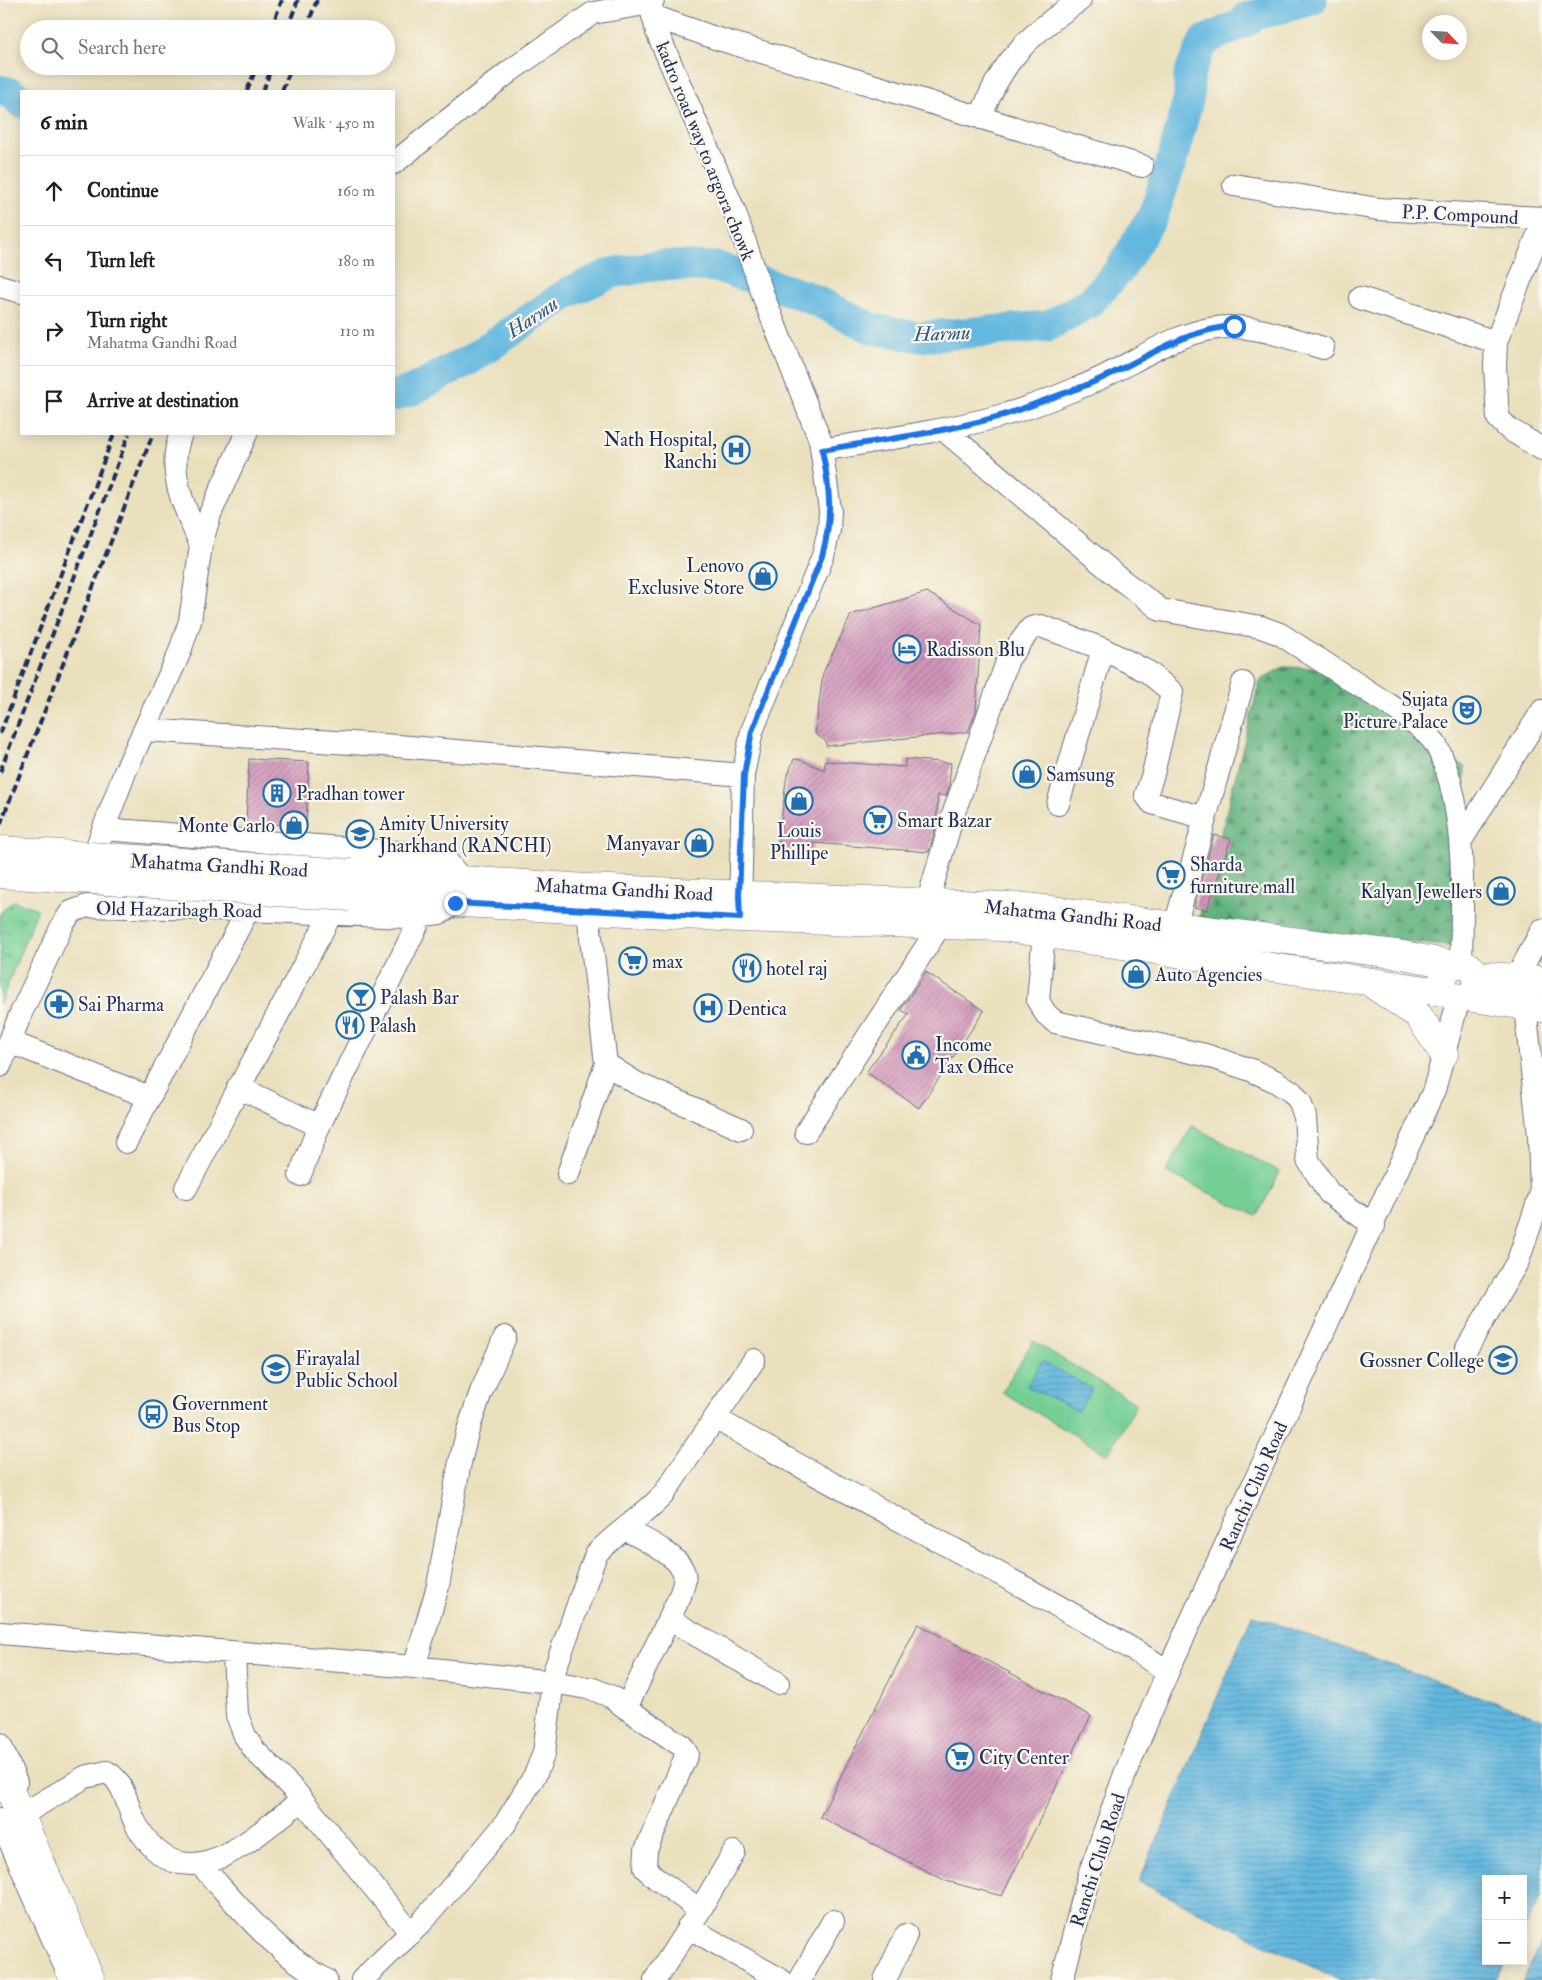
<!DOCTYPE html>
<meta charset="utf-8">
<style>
:root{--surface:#fff;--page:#f6f6f6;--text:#202124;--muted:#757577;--line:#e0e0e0}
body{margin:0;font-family:"IM FELL Double Pica",serif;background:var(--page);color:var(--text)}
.controls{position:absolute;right:15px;bottom:15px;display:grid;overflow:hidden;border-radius:0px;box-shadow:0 2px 12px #0003}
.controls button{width:45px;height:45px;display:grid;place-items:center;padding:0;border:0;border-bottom:1px solid var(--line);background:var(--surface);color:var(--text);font:25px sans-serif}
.compass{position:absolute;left:1422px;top:15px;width:45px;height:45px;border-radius:50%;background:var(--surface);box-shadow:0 2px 12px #0003;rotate:115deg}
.stop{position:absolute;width:15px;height:15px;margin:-11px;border:4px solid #1a73e8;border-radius:50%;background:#fff}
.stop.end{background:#1a73e8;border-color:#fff;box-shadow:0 1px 5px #0008}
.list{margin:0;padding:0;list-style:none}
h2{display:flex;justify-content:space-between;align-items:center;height:65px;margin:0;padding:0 20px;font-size:21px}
h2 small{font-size:16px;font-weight:400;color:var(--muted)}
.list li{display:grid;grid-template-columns:32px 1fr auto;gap:15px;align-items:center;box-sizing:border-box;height:70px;padding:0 20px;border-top:1px solid var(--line)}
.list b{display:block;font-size:19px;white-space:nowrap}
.list p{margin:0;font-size:16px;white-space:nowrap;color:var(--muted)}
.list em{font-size:16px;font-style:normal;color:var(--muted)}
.icon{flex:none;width:28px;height:28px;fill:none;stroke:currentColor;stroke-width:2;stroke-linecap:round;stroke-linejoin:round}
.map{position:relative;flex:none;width:1542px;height:1980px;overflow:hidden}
.search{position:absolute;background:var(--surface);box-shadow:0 2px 12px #0003;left:20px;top:20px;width:375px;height:55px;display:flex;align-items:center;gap:12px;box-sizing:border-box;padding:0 18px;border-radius:28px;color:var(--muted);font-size:19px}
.panel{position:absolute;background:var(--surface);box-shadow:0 2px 12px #0003;left:20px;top:90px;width:375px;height:345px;border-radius:0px}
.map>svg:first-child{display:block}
</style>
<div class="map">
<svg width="1542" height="1980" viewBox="0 0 1542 1980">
<defs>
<pattern id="grass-tufts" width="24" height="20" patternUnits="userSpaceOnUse" patternTransform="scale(1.25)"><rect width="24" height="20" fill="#75cf95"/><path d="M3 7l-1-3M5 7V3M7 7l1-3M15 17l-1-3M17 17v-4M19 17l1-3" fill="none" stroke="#5fa87d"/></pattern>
<pattern id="forest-firs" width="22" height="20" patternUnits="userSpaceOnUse" patternTransform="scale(1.25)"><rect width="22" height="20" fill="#60b27e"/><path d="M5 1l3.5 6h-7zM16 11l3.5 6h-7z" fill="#4e916a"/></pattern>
<pattern id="water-rules" width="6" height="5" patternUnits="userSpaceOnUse" patternTransform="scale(1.25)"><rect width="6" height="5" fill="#63b8df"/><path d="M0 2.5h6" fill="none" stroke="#5196b8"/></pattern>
<pattern id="building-hatch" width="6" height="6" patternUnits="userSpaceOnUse" patternTransform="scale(1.25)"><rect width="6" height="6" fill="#d195ba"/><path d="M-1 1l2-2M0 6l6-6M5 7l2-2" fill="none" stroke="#a97a9a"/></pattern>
</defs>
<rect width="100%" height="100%" fill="#fbf7ec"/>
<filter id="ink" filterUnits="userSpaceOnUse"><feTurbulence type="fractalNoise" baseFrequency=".02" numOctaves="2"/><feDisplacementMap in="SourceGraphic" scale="10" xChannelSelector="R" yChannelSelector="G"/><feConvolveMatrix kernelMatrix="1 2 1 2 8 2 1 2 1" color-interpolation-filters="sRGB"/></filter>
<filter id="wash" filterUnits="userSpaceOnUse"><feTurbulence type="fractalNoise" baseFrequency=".0096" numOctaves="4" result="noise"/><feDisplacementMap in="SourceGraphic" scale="20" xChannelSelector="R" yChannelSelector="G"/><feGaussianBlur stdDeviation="1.12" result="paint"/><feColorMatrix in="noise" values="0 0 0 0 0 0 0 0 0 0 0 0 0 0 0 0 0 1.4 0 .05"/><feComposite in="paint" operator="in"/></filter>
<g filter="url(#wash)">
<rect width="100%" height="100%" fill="#eae0be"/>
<path fill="url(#grass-tufts)" stroke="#487f7a" d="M13 901 38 909 0 1004V913Z"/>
<path fill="url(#forest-firs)" stroke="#3e706e" d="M1283 667 1320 668 1465 767 1454 947 1199 919 1260 680Z"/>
<path fill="#75cf95" stroke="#487f7a" d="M1192 1126 1280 1172 1257 1216 1166 1172Z
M1033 1341 1137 1404 1108 1455 1002 1392Z"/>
<path fill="url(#water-rules)" stroke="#3f749e" d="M1042 1361 1092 1389 1078 1411 1027 1386Z
M1252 1615 1542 1719V1895L1523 1930V1879H1486V1961H1506L1496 1980H1339L1139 1882Z
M1542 1942V1980H1521Z"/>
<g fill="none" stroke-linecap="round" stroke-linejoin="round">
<path stroke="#63b8df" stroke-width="31" d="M0 90 14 94 21 103
M394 396 412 390 471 359 569 292 612 273 659 265 718 267 808 297 873 329 919 337 1048 326 1090 302 1119 271 1153 216 1173 157 1189 96V74L1204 41 1249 20 1247 17 1312 0"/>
</g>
<g id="blocks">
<path fill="url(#building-hatch)" d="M927 592 981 625 976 711 968 732 826 746V741L815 734 823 673 851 615Z
M249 759 309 762 306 826 246 823Z
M794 759 801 760 824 770 825 761 905 767V759L951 763 949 787 946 796 938 795 936 827 929 852 813 843V850L778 849 786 780Z
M1214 835 1231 839 1207 910 1194 907Z
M926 972 984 1011 919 1108 866 1072 909 1014 901 1010Z
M918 1624 1091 1716 1002 1896 946 1881 820 1817Z"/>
</g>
</g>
<g filter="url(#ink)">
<use href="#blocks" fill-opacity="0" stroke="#636d80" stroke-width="1"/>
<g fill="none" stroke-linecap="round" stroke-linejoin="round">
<g stroke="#636d80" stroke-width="24">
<path id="minor" d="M650 0 657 32 734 210 764 298 820 440 830 510 829 530 823 556 752 731 743 775 740 912
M653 16 715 38 1142 166
M981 118C999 62 1032 32 1080 0
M394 163 510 71 593 13 651 3 653 0
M1234 185 1378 209 1542 218
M1542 224 1496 342 1495 367 1498 418 1509 429 1542 449
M0 286 21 292
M1360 298 1496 342
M943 429 1119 578 1161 610 1261 627 1280 634 1403 714C1414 722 1426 731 1434 742 1442 754 1446 769 1450 781 1466 842 1462 902 1461 964
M181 434C165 472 186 511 201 545
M822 450C880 440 939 432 996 417 1024 410 1052 399 1078 388 1125 371 1166 335 1216 328 1252 323 1289 338 1323 348
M145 730 398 746 743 775
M1058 804 1103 649 1148 672 1172 692 1153 774 1146 795 1152 803 1205 818
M104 829 406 853 445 859 462 880
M1462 839 1542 711
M88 870 125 772 179 654 190 621 201 545 210 514 246 434
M927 904 953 815 1008 659 1031 628 1041 626 1103 649
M585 911 589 921 606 1064 636 1083 741 1129
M1175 926 1243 683
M1044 932 1038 1001 1046 1014 1055 1022 1205 1055 1251 1070 1275 1081 1292 1092 1300 1102 1305 1117 1308 1160 1318 1176 1329 1193 1374 1226
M1517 977 1542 930
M10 1042 149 1097
M0 1066 21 1013 63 924 71 912 87 906 248 910 406 917 440 913 451 906
M238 1087 319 1126
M806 1132 941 924
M126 1142 248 910
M568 1174 606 1064
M300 1175 319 1126 422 915
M186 1188 331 914
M1467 1348 1518 1261 1541 1193 1539 1136 1525 1006
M715 1418C864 1505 1022 1580 1168 1671
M669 1619 778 1683
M0 1633 414 1667 552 1682 593 1689 612 1697 626 1708 680 1596C682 1589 686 1581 684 1573 679 1555 641 1538 625 1529
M234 1654 237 1715 245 1736 255 1751 294 1790 411 1933
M414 1667 438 1586 459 1467 467 1433 481 1392 505 1337
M626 1708 682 1746 687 1754 646 1850 645 1868 657 1879 700 1910
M0 1744 16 1782
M28 1811 85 1777 107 1772C125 1782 127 1807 136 1824 183 1909 252 1838 302 1800
M0 1819 71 1980
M201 1865C241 1909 273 1951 326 1980
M688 1927 781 1980
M362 1980 421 1923 482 1852 505 1824 535 1775 544 1753 554 1672 596 1554C617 1532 642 1517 663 1495L754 1360
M655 1980 700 1910 734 1852
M800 1980 833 1921
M885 1980 906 1935
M1062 1980 1089 1875 1125 1774 1168 1671 1434 1090 1459 998"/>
</g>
<g stroke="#636d80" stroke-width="29">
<path id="major" d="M351 873 587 888 1027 907 1403 955 1454 965
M350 897 740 918 1001 927 1447 993
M1443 981a17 17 0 1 1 34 0a17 17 0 1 1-34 0Z
M1476 975 1542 980
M1375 986 1418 1015 1444 1054
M1466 997 1542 1008
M0 1767 91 1980"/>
</g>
<use href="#minor" stroke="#fff" stroke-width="22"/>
<use href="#major" stroke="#fff" stroke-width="28"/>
<path stroke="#1b2f5e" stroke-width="4" stroke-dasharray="8 4" stroke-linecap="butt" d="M271 29 282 0
M287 29 298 0
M306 29 317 0
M247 91 257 66
M263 91 272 66
M282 91 292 66
M0 734 114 434
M0 772 129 434
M0 825 153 434"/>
<g stroke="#636d80" stroke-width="29" stroke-linecap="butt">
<path id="major-bridge" d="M0 850 351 873
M0 874 350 897"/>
</g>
<use href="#major-bridge" stroke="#fff" stroke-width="28"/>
</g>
</g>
<g fill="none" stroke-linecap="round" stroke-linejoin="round" filter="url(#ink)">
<path stroke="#1a73e8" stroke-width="6" d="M455 903 740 918 739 895 744 775 752 731 822 556C833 517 830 489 822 450 880 440 940 433 997 417 1024 409 1050 398 1076 389 1132 370 1173 331 1234 326"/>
</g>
<defs>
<g id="hospital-ring" transform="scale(1.4375)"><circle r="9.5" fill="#fbf7ec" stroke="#1f6fb2" stroke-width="1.5"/><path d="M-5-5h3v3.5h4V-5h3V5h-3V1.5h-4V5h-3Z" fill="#1f6fb2"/></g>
<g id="shop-ring" transform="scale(1.4375)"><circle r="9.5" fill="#fbf7ec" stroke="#1f6fb2" stroke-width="1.5"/><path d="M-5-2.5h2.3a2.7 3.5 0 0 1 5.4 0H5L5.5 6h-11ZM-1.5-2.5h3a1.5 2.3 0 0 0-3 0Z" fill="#1f6fb2"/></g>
<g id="hotel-ring" transform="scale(1.4375)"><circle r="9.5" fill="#fbf7ec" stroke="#1f6fb2" stroke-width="1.5"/><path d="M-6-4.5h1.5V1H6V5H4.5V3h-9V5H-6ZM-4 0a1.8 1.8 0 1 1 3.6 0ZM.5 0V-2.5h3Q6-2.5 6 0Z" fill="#1f6fb2"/></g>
<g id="theatre-ring" transform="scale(1.4375)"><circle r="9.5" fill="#fbf7ec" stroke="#1f6fb2" stroke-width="1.5"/><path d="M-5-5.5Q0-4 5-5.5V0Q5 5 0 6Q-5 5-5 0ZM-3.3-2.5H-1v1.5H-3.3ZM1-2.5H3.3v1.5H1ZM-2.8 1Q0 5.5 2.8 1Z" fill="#1f6fb2"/></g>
<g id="building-ring" transform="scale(1.4375)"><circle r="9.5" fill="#fbf7ec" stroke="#1f6fb2" stroke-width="1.5"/><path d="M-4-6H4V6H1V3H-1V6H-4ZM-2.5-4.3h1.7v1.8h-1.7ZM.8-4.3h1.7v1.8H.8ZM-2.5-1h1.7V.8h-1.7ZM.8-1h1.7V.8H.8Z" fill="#1f6fb2"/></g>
<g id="supermarket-ring" transform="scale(1.4375)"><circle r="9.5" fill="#fbf7ec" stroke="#1f6fb2" stroke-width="1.5"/><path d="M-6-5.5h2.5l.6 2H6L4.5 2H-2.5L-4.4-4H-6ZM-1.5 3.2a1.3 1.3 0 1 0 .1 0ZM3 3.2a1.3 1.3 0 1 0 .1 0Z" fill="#1f6fb2"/></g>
<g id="university-ring" transform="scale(1.4375)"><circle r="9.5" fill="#fbf7ec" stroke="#1f6fb2" stroke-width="1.5"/><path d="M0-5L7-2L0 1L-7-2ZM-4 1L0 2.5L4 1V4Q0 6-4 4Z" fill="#1f6fb2"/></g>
<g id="restaurant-ring" transform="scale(1.4375)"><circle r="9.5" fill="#fbf7ec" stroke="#1f6fb2" stroke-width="1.5"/><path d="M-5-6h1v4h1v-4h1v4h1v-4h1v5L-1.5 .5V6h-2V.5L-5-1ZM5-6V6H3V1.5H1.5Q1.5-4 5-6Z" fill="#1f6fb2"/></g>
<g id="bar-ring" transform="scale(1.4375)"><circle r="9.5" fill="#fbf7ec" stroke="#1f6fb2" stroke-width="1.5"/><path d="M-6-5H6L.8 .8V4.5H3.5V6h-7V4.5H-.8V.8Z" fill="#1f6fb2"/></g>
<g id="pharmacy-ring" transform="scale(1.4375)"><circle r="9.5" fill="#fbf7ec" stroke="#1f6fb2" stroke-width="1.5"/><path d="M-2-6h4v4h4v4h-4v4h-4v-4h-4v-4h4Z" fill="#1f6fb2"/></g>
<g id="civic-ring" transform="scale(1.4375)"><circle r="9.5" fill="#fbf7ec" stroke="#1f6fb2" stroke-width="1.5"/><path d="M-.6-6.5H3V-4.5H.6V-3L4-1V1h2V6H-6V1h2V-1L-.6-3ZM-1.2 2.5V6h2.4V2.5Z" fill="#1f6fb2"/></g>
<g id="school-ring" transform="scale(1.4375)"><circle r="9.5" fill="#fbf7ec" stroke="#1f6fb2" stroke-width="1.5"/><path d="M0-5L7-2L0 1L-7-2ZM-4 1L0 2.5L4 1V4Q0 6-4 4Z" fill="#1f6fb2"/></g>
<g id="bus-ring" transform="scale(1.4375)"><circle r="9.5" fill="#fbf7ec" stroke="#1f6fb2" stroke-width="1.5"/><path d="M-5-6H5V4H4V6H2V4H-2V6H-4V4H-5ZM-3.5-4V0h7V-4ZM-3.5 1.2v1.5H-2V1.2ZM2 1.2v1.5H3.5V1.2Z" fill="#1f6fb2"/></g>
</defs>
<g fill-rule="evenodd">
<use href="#hospital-ring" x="736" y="450"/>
<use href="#shop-ring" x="763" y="576"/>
<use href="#hotel-ring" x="907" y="649"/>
<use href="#theatre-ring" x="1467" y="710"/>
<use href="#shop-ring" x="1027" y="774"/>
<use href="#building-ring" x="277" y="793"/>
<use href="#shop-ring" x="799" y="801"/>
<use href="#supermarket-ring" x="878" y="820"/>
<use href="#shop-ring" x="294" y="825"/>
<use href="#university-ring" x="360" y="834"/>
<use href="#shop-ring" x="699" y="843"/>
<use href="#supermarket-ring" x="1171" y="875"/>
<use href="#shop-ring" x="1501" y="891"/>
<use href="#supermarket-ring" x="633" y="961"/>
<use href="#restaurant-ring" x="747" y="968"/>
<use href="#shop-ring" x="1136" y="974"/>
<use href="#bar-ring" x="361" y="997"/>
<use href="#pharmacy-ring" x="59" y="1004"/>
<use href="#hospital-ring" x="708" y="1008"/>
<use href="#restaurant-ring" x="350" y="1025"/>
<use href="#civic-ring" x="916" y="1055"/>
<use href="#university-ring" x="1503" y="1360"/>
<use href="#school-ring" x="276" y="1369"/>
<use href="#bus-ring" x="153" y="1414"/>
<use href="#supermarket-ring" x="960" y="1757"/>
</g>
<g text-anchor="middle" stroke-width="4.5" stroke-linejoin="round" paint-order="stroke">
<g font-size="19" fill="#1b2f5e" stroke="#fbf7ec">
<text transform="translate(706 151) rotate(68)" y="7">kadro road way to argora chowk</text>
<text transform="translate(1460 214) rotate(3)" y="7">P.P. Compound</text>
<text transform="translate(219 865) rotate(3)" y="7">Mahatma Gandhi Road</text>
<text transform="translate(624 889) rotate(3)" y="7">Mahatma Gandhi Road</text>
<text transform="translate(179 909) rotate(1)" y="7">Old Hazaribagh Road</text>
<text transform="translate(1073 915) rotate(6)" y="7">Mahatma Gandhi Road</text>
<text transform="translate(1253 1486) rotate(-66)" y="7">Ranchi Club Road</text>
<text transform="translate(1097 1860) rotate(-72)" y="7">Ranchi Club Road</text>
</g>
<g font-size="19" fill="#1b2f5e" stroke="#fbf7ec" text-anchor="start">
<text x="717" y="446" text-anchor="end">Nath Hospital,<tspan x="717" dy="22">Ranchi</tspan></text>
<text x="744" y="572" text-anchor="end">Lenovo<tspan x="744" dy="22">Exclusive Store</tspan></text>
<text x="926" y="656">Radisson Blu</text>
<text x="1448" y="706" text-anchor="end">Sujata<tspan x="1448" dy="22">Picture Palace</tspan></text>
<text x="1046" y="781">Samsung</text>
<text x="296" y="800">Pradhan tower</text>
<text x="897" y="827">Smart Bazar</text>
<text x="379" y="830">Amity University<tspan x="379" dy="22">Jharkhand (RANCHI)</tspan></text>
<text x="275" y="832" text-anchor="end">Monte Carlo</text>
<text x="799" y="837" text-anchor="middle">Louis<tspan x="799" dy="22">Phillipe</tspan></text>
<text x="680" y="850" text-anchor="end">Manyavar</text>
<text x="1190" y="871">Sharda<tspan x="1190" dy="22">furniture mall</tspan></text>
<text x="1482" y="898" text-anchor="end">Kalyan Jewellers</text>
<text x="652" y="968">max</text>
<text x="766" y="975">hotel raj</text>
<text x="1155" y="981">Auto Agencies</text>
<text x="380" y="1004">Palash Bar</text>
<text x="78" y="1011">Sai Pharma</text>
<text x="727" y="1015">Dentica</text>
<text x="369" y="1032">Palash</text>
<text x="935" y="1051">Income<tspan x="935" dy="22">Tax Office</tspan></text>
<text x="295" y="1365">Firayalal<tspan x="295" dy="22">Public School</tspan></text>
<text x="1484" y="1367" text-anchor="end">Gossner College</text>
<text x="172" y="1410">Government<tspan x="172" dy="22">Bus Stop</tspan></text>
<text x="979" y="1764">City Center</text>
</g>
<g font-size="20" font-style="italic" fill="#315885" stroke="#fbf7ec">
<text transform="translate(532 317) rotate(-34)" y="7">Harmu</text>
<text transform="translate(942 333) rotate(-2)" y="7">Harmu</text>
</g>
</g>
</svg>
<div class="controls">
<button>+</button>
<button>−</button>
</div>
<svg class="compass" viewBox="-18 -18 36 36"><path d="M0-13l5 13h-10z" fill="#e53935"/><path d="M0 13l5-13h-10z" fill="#757577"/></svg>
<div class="stop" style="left:1234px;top:326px"></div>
<div class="stop end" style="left:455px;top:903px"></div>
<div class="search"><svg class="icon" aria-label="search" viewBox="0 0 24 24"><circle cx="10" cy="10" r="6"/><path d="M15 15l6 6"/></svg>Search here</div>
<section class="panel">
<h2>6 min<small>Walk · 450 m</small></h2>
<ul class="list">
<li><svg class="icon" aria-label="ahead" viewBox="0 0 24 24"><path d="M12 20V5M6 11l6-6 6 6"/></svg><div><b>Continue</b></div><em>160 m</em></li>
<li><svg class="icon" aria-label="left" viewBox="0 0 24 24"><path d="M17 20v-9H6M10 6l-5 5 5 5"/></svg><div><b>Turn left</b></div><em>180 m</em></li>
<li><svg class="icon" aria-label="right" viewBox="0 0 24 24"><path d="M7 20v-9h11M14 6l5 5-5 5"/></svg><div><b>Turn right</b><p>Mahatma Gandhi Road</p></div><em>110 m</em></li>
<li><svg class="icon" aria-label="arrive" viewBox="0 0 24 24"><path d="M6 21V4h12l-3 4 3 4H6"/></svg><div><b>Arrive at destination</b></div></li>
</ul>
</section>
</div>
